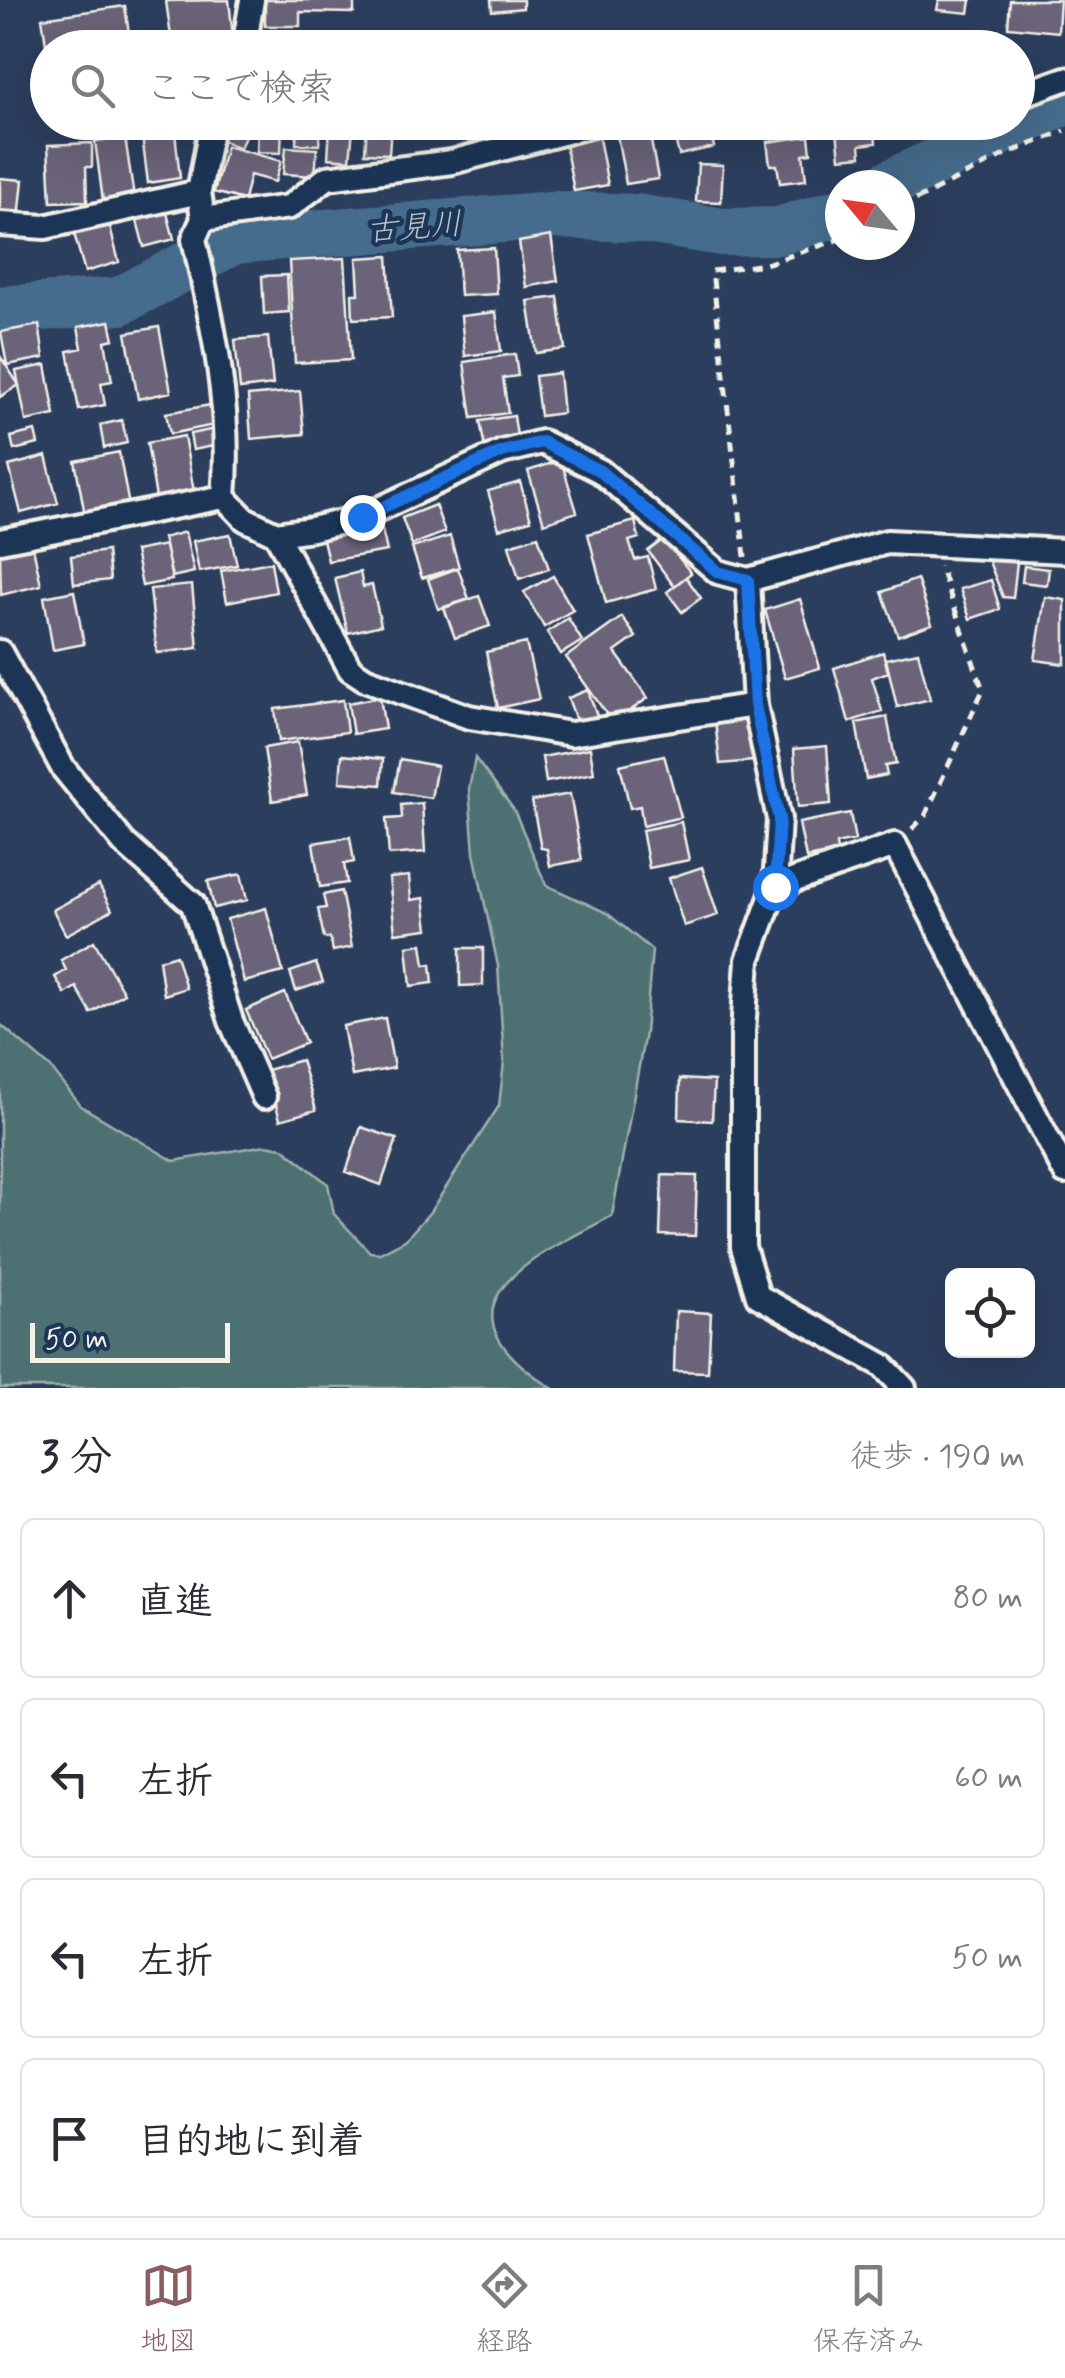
<!DOCTYPE html>
<html lang="ja">
<meta charset="utf-8">
<style>
:root{--surface:#fff;--page:#f2f2f3;--text:#2b2b33;--muted:#7c7c81;--line:#e1e1e2;--accent:#8a5d65}
body{margin:0;font-family:Mynerve,"Klee One",sans-serif;background:var(--page);color:var(--text)}
.controls{position:absolute;right:30px;bottom:30px;display:grid;overflow:hidden;border-radius:15px;box-shadow:0 10px 40px #0002}
.controls button{width:90px;height:90px;display:grid;place-items:center;padding:0;border:0;border-bottom:2px solid var(--line);background:var(--surface);color:var(--text);font:50px sans-serif}
.compass{position:absolute;left:825px;top:170px;width:90px;height:90px;border-radius:50%;background:var(--surface);box-shadow:0 10px 40px #0002;rotate:299deg}
.scale{position:absolute;left:30px;bottom:25px;width:200px;box-sizing:border-box;padding-left:10px;border:5px solid #f4f1e8;border-top:0;font-size:28px;line-height:35px;white-space:nowrap;color:#f4f1e8;-webkit-text-stroke:8px #1d3557;paint-order:stroke}
.stop{position:absolute;width:30px;height:30px;margin:-22px;border:8px solid #1a73e8;border-radius:50%;background:#fff}
.stop.end{background:#1a73e8;border-color:#fff;box-shadow:0 2px 10px #0008}
.list{margin:0;padding:0;list-style:none}
h2{display:flex;justify-content:space-between;align-items:center;height:130px;margin:0;padding:0 40px;font-size:42px}
h2 small{font-size:32px;font-weight:400;color:var(--muted)}
.list li{display:grid;grid-template-columns:65px 1fr auto;gap:30px;align-items:center;box-sizing:border-box;height:160px;margin:0 20px 20px;padding:0 20px;border:2px solid var(--line);border-radius:15px}
.list b{display:block;font-size:38px;white-space:nowrap}
.list em{font-size:32px;font-style:normal;color:var(--muted)}
.icon{flex:none;width:55px;height:55px;fill:none;stroke:currentColor;stroke-width:2;stroke-linecap:round;stroke-linejoin:round}
.map{position:relative;flex:none;width:1065px;height:1388px;overflow:hidden}
.search{position:absolute;background:var(--surface);box-shadow:0 10px 40px #0002;left:30px;right:30px;top:30px;height:110px;display:flex;align-items:center;gap:25px;box-sizing:border-box;padding:0 35px;border-radius:55px;color:var(--muted);font-size:38px}
.sheet{height:850px;background:var(--surface)}
nav{display:flex;justify-content:space-around;align-items:center;box-sizing:border-box;height:140px;border-top:2px solid var(--line);background:var(--surface);font-size:28px;color:var(--muted)}
nav a{display:grid;justify-items:center;gap:5px}
nav .on{color:var(--accent)}
.map>svg:first-child{display:block}
</style>
<div class="map">
<svg width="1065" height="1388" viewBox="0 0 1065 1388">
<rect width="100%" height="100%" fill="#2c3e5e"/>
<filter id="ink" filterUnits="userSpaceOnUse"><feTurbulence type="fractalNoise" baseFrequency=".01" numOctaves="2"/><feDisplacementMap in="SourceGraphic" scale="20" xChannelSelector="R" yChannelSelector="G"/><feConvolveMatrix kernelMatrix="1 2 1 2 8 2 1 2 1" color-interpolation-filters="sRGB"/></filter>
<g filter="url(#ink)">
<path fill="#4d7172" stroke="#a0b1ad" stroke-width="2.5" d="M475 758 514 810 546 885 607 913 652 950 645 1033 612 1216C529 1259 424 1306 552 1388H0V1024L51 1068 81 1106 174 1161 266 1145 283 1148 328 1184 334 1214 370 1252 380 1253 405 1240 430 1212 499 1106 504 1062 498 966 474 853 469 789Z"/>
<g fill="none" stroke-linecap="round" stroke-linejoin="round">
<path stroke="#446c8c" stroke-width="48" d="M887 185 1065 101
M0 310 120 301 234 240 555 215 636 218 722 232 779 231 840 212"/>
</g>
<path fill="#6a6479" stroke="#f4f1e8" stroke-width="2.5" d="M229 0 233 37 172 44 166 1Z
M265 0H354V13L300 12V26H265Z
M491 0H523V8L492 11Z
M939 0H971L969 13 937 10Z
M1010 0H1060L1058 32 1008 27Z
M125 6 131 48H48V57L42 18Z
M225 122H251L240 148 218 139Z
M258 122H282L281 153 257 152Z
M297 122H321L319 145 296 144Z
M671 122H708L714 147 679 155Z
M761 122H805L806 128 764 137Z
M836 122H874L876 143 860 145 861 156 840 158Z
M367 123 391 125 389 154 365 153Z
M330 126 353 128 350 160 328 158Z
M649 130 658 179 626 184 617 135Z
M175 132 180 178 148 183 142 136Z
M598 133 608 185 574 191 564 139Z
M809 136 811 153 803 154 806 180 780 183 777 165H770L767 142Z
M125 137 134 197 103 201 95 141Z
M92 143V167H86L87 201 51 202 48 145Z
M226 146 281 161 275 182 250 175 244 200 214 192Z
M286 147 317 149 315 176 283 174Z
M698 164 723 165 721 202 696 201Z
M0 178 23 180 19 219 0 217Z
M166 209 174 239 144 247 136 217Z
M108 220 119 262 85 272 73 230Z
M551 236 558 281 526 287 519 242Z
M494 248 497 294 460 296 457 250Z
M388 256 392 317 353 319 352 294H359L357 258Z
M345 258 351 360 295 363 289 261Z
M287 275 289 312 264 314 262 276Z
M558 297 565 349 536 353 528 301Z
M496 312 501 351 465 356 461 316Z
M110 321 114 339 105 341 112 381 101 383 105 405 79 410 68 351 82 348 78 327Z
M39 325 44 358 7 365 1 332Z
M159 327 171 392 138 399 126 333Z
M268 337 273 385 240 389 235 340Z
M515 354 518 376 503 378 508 413 472 418 464 362Z
M0 356 19 385 0 397Z
M46 365 55 415 26 421 16 371Z
M559 373 563 413 540 416 535 376Z
M300 391 304 434 251 439 248 396Z
M216 404 219 424 170 434 166 413Z
M514 416 518 443 485 449 480 421Z
M122 420 127 443 104 448 100 425Z
M215 429 218 445 193 450 190 434Z
M35 431 38 444 14 450 11 437Z
M184 436 194 492 156 498 147 443Z
M119 452 129 506 85 515 75 461Z
M46 456 58 503 21 513 9 466Z
M561 460 577 512 544 523 528 471Z
M520 482 531 520 499 529 488 491Z
M435 505 445 532 412 545 402 518Z
M380 521 387 551 328 561 322 535Z
M635 521 639 538 629 541 635 560 648 557 656 589 606 603 588 534Z
M185 532 194 572 172 577 163 538Z
M230 534 237 565 199 572 193 541Z
M450 536 459 567 422 578 412 548Z
M538 536 549 569 519 579 509 545Z
M664 539 691 573 674 586 648 551Z
M165 545 172 580 142 586 135 551Z
M33 547 41 585 1 595 0 554Z
M107 551 110 580 74 584 71 556Z
M988 559 1017 562 1013 598 1003 597Z
M271 562 276 592 227 602 221 571Z
M1024 566 1049 569 1047 585 1022 582Z
M458 568 469 599 438 609 428 579Z
M360 572 363 587 372 585 381 625 348 633 335 578Z
M553 576 573 610 544 627 524 592Z
M686 577 701 598 682 612 667 592Z
M917 579 932 624 898 636 882 592Z
M991 580 1000 609 970 619 960 589Z
M192 585 198 648 157 653 150 589Z
M74 591 84 644 53 650 44 597Z
M479 596 490 626 455 638 444 608Z
M1045 597 1065 600V664L1035 660Z
M800 599 820 668 785 678 765 610Z
M622 617 636 637 615 652 648 698 613 723 566 657Z
M568 618 582 641 561 654 547 632Z
M526 643 539 699 498 708 486 652Z
M883 652 888 672 872 678 882 711 849 722 834 668Z
M918 652 930 699 897 707 886 659Z
M588 690 598 719 578 726 568 698Z
M380 697 385 729 353 734 348 703Z
M343 700 347 732 279 741 275 709Z
M887 717 896 764 885 766 887 775 866 779 856 723Z
M748 718 753 761 720 764 715 721Z
M298 742 307 795 272 801 264 748Z
M827 746 831 804 798 807 794 749Z
M590 748 594 773 546 782 542 757Z
M342 755 383 759 381 785 340 782Z
M664 755 681 817 643 826 640 806 630 808 620 765Z
M400 759 437 766 431 798 394 792Z
M570 794 582 860 550 866 547 849 541 848 532 801Z
M422 803 425 852 389 855 386 819 402 818 401 805Z
M850 813 855 840 836 844 837 852 806 858 799 823Z
M681 822 689 860 649 868 642 830Z
M350 837 354 862 344 864 347 883 320 887 313 843Z
M702 867 718 915 684 926 669 878Z
M241 874 247 900 214 908 208 881Z
M409 876 411 900 424 898 428 929 395 933 389 878Z
M99 885 112 910 66 935 53 910Z
M341 891 352 947 333 951 330 938H324L318 909 326 908 323 895Z
M266 908 283 972 244 982 227 919Z
M94 941 124 993 91 1013 76 987 65 994 55 977 66 970 61 960Z
M422 944 425 965 431 964 433 983 411 986 407 946Z
M460 948H483V985L460 986Z
M176 955 186 988 164 995 159 960Z
M316 963 323 982 296 991 290 972Z
M285 993 306 1043 267 1059 246 1010Z
M385 1018 394 1068 352 1076 343 1026Z
M301 1060 316 1110 280 1120 267 1070Z
M680 1079 714 1081 712 1121 679 1119Z
M361 1127 397 1139 381 1185 346 1172Z
M662 1175 697 1176 695 1236 660 1235Z
M676 1311 711 1313 708 1372 674 1371Z"/>
<g fill="none" stroke-linecap="round" stroke-linejoin="round">
<g stroke="#f4f1e8" stroke-width="30">
<path id="street" d="M244 48 252 0
M1018 96 1065 79
M212 122 199 192 203 219 194 239C213 324 232 410 224 497L245 519 276 534 312 529 362 517 502 452 542 442 600 471 718 572 748 580 887 542 1065 551
M203 219 289 207 327 178 452 162 604 122
M0 224 45 227 199 192
M276 534 350 669 365 679 469 717 571 734 755 705
M0 541 224 497
M748 580 755 705 779 819 775 887 748 960 743 1032V1247L758 1296 882 1365 904 1388
M0 652 63 768 124 843 193 904 231 1021 264 1097
M775 887 895 845 1065 1172"/>
</g>
<path stroke="#f4f1e8" stroke-width="5" stroke-dasharray="10 8" stroke-linecap="butt" d="M900 208 1006 154 1065 131
M745 557 712 271 766 264 840 239
M912 829 925 816 983 690 940 566"/>
<use href="#street" stroke="#1d3557" stroke-width="22"/>
</g>
</g>
<g fill="none" stroke-linecap="round" stroke-linejoin="round" filter="url(#ink)">
<path stroke="#1a73e8" stroke-width="12" d="M362 517 502 452 542 442 600 471 718 572 748 580 755 705 779 819 775 887"/>
</g>
<g text-anchor="middle" stroke-width="9" stroke-linejoin="round" paint-order="stroke">
<g font-size="32" font-style="italic" fill="#b6c2c8" stroke="#1d3557">
<text transform="translate(414 226) rotate(-4)" y="11">古見川</text>
</g>
</g>
</svg>
<div class="controls">
<button><svg class="icon" aria-label="locate" viewBox="0 0 24 24"><circle cx="12" cy="12" r="6"/><path d="M12 2v4M12 18v4M2 12h4M18 12h4"/></svg></button>
</div>
<svg class="compass" viewBox="-18 -18 36 36"><path d="M0-13l5 13h-10z" fill="#e53935"/><path d="M0 13l5-13h-10z" fill="#7c7c81"/></svg>
<div class="scale">50 m</div>
<div class="stop" style="left:775px;top:887px"></div>
<div class="stop end" style="left:362px;top:517px"></div>
<div class="search"><svg class="icon" aria-label="search" viewBox="0 0 24 24"><circle cx="10" cy="10" r="6"/><path d="M15 15l6 6"/></svg>ここで検索</div>
</div>
<section class="sheet">
<h2>3 分<small>徒歩 · 190 m</small></h2>
<ul class="list">
<li><svg class="icon" aria-label="ahead" viewBox="0 0 24 24"><path d="M12 20V5M6 11l6-6 6 6"/></svg><div><b>直進</b></div><em>80 m</em></li>
<li><svg class="icon" aria-label="left" viewBox="0 0 24 24"><path d="M17 20v-9H6M10 6l-5 5 5 5"/></svg><div><b>左折</b></div><em>60 m</em></li>
<li><svg class="icon" aria-label="left" viewBox="0 0 24 24"><path d="M17 20v-9H6M10 6l-5 5 5 5"/></svg><div><b>左折</b></div><em>50 m</em></li>
<li><svg class="icon" aria-label="arrive" viewBox="0 0 24 24"><path d="M6 21V4h12l-3 4 3 4H6"/></svg><div><b>目的地に到着</b></div></li>
</ul>
</section>
<nav>
<a class="on"><svg class="icon" aria-label="map" viewBox="0 0 24 24"><path d="M3 6l6-2 6 2 6-2v14l-6 2-6-2-6 2zM9 4v14M15 6v14"/></svg>地図</a>
<a><svg class="icon" aria-label="directions" viewBox="0 0 24 24"><path d="M12 3l9 9-9 9-9-9zM9 14v-3h6M13 9l2 2-2 2"/></svg>経路</a>
<a><svg class="icon" aria-label="saved" viewBox="0 0 24 24"><path d="M7 4h10v16l-5-4-5 4z"/></svg>保存済み</a>
</nav>
